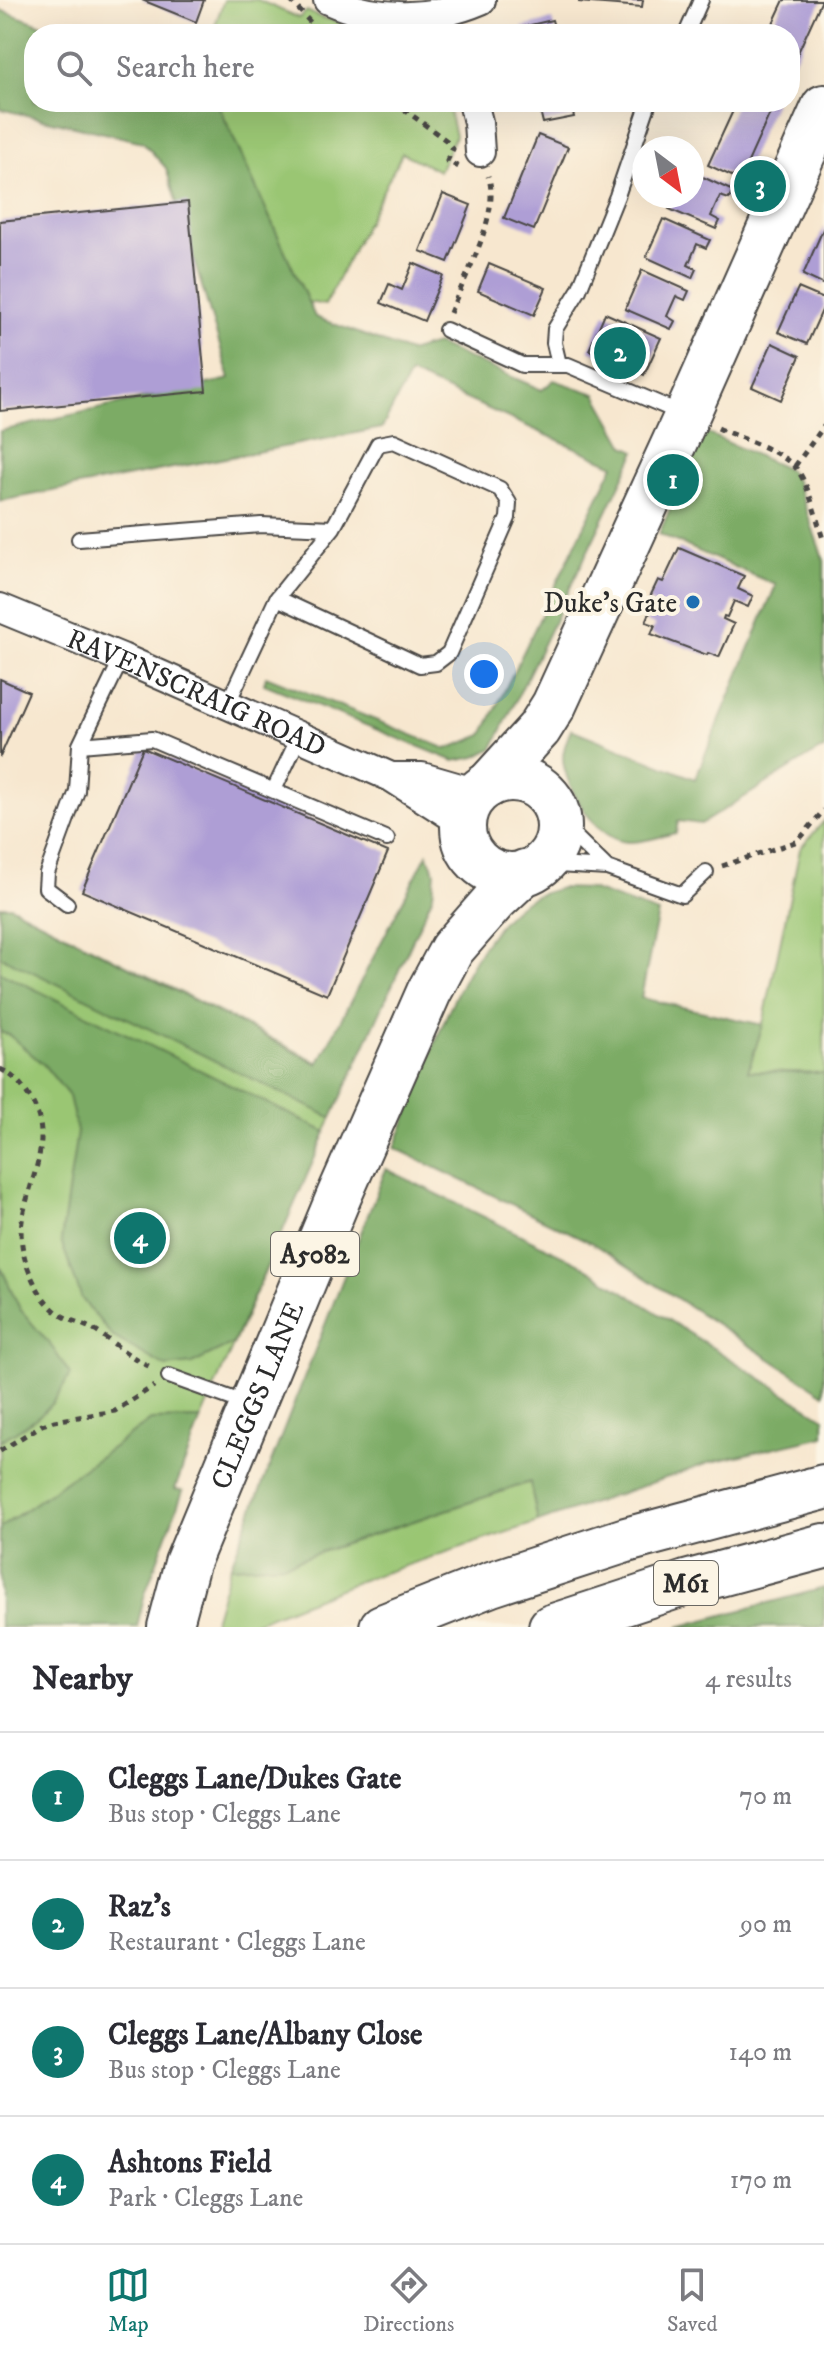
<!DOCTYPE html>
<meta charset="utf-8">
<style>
:root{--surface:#fff;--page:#f7f7f7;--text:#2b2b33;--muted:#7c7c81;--line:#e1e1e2;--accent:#0f766e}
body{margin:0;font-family:"IM FELL DW Pica",serif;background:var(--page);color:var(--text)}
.compass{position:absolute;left:632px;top:136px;width:72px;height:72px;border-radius:50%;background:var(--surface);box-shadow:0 8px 32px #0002;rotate:148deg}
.you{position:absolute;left:484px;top:674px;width:28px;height:28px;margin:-20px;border:6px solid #fff;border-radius:50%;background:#1a73e8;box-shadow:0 0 0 12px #1a73e833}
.badge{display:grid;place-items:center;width:52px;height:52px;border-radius:50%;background:var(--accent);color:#fff;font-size:26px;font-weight:700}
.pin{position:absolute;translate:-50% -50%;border:4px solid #fff;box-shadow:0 2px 8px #0006}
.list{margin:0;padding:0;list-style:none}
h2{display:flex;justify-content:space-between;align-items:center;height:104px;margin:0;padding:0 32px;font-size:34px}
h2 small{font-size:26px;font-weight:400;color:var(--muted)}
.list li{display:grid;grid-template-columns:52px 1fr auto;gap:24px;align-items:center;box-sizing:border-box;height:128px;padding:0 32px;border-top:2px solid var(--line)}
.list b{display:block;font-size:30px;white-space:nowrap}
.list p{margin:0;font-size:26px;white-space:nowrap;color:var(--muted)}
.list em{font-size:26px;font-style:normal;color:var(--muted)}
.icon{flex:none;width:44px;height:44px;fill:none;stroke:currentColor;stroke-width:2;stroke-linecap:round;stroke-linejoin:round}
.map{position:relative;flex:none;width:824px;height:1627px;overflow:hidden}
.search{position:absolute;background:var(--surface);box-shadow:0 8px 32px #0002;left:24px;right:24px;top:24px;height:88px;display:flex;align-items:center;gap:20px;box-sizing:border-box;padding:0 28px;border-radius:32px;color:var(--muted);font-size:30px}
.sheet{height:616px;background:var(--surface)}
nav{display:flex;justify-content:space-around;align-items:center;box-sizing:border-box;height:112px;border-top:2px solid var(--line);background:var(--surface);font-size:22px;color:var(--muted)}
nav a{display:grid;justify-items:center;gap:4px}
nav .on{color:var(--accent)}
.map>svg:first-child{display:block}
</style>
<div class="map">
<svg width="824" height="1627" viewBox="0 0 824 1627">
<rect width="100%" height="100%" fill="#fcf5e5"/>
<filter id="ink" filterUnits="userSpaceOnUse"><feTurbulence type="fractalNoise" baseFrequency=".0125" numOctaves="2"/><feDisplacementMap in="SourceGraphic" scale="16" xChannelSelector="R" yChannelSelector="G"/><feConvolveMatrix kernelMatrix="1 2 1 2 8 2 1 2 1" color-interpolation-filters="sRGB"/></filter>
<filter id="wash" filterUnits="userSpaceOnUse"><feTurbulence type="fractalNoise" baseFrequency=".006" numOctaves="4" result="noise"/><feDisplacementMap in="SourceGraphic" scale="32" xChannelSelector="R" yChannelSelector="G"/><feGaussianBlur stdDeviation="1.8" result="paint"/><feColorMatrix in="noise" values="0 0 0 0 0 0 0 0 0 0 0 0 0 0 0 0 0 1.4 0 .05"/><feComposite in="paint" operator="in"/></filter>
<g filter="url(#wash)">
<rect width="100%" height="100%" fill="#f7e7cf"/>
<path fill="#9ac673" stroke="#62784f" stroke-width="2" d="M224 0H258L299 18 307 11 319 17 388 34H212Z
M217 102H447L455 136 439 171 402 153 325 305 308 302Z
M824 821V1073L747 1071 763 1024 800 849Z
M0 906H10L349 1078 201 1419 151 1420 0 1528Z
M530 1482 538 1522 359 1581 243 1627H212L230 1567 285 1564Z"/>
<path fill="#7bab65" stroke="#536b48" stroke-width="2" d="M0 10 68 34H34V102H217L315 317 409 352 436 344 542 390 554 380 596 394 625 446 636 451 493 748 476 757 454 761 264 684 266 676 447 749 483 735 614 465 410 374 382 428 0 501V431L230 379 166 168 143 142 0 109Z
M704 432 789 470 796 481 824 561V750H820L701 824 678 821 676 833C661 836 642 843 627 842 596 840 565 787 563 759 562 750 568 738 571 729L695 779 776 585 659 534Z
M427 854 435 872 433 895 332 1118 0 956V906H10L318 1064Z
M561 888 590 889 658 913 641 998 763 1025 748 1071 824 1073V1394L592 1243 395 1148C422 1080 462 947 521 904 534 895 547 892 561 888Z
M0 972 326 1132 233 1344 192 1364 166 1367 112 1336 82 1299 61 1241 77 1132 69 1096 44 1065 9 1035 0 1032Z
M386 1169 578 1263 824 1418V1436L712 1462 538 1522 530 1482 285 1564 230 1567Z
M0 1265 20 1309 52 1347 70 1374C52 1412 35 1420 0 1441Z
M201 1419 175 1489 183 1491 144 1597 137 1627H0V1528L151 1420Z
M824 1588V1627H678Z"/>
<g id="blocks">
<path fill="#ae9ed5" d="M142 0H204L196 22Z
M579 0H643L642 7 579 2Z
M784 0H822L790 70V34H768Z
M552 20 556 34H524L522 27Z
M538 102H570L574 117 543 123Z
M737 102H775L740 180 708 165Z
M538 135 568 147 534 230 504 218Z
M692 172 733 191 729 199 720 196 711 216 720 221 716 229 669 209 675 196H692Z
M443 194 471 205 448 262 420 251Z
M188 202 206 391 0 411V221Z
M663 219 710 240 706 248 697 244 688 265 696 269 692 278 646 257Z
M824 227V285L803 275Z
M413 263 443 276 424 321 381 303 389 284 402 290Z
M489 264 546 288 534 315 478 291Z
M642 270 689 291 685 300 676 296 667 316 675 321 671 329 625 309Z
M798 288 824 299V306L807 344 778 332Z
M605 313 661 338 644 375 589 350Z
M772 343 800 356 781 400 752 387Z
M679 548 744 576 738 589 753 596 748 607 734 601 727 617 724 616 723 619 734 624 719 657 708 653 707 655 651 634 655 625 646 622 654 603 648 601 658 580 663 582Z
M0 679 29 692 0 757Z
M143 748 388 852 327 995 82 891Z"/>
</g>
</g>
<g filter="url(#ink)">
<use href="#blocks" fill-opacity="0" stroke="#4a4744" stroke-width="2"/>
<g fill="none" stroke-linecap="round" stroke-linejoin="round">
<g stroke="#4a4744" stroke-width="18">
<path id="lane" d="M686 34 701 0
M446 330 522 365H568L683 414
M559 364 554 343 555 329 579 290 617 196 649 102
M79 539 261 525 333 528
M227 705 277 598 333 528 378 444 394 441 500 489 509 503 508 518 449 653 436 663 420 665 277 598
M80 745 152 739 387 839
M274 790 299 737
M559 821 607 868
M541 864 607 868 682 895 706 872
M67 904 46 888 47 873 77 791 80 745 122 658
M169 1376 247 1404"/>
</g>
<g stroke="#4a4744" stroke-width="32">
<g id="street">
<path d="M328 0C377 22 432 21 481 0"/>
<path d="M473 102 478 122 480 152"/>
<path id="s1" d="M0 608 122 658 391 777 463 823"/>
<path d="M392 777H422L477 793"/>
</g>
</g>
<g stroke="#4a4744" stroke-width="48">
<g id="primary">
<circle cx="511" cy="827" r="48"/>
<path d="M488 785 539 729 554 705 687 415 824 107"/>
<path id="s2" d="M170 1627 187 1563 339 1196 429 992 452 949 495 900 525 872"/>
</g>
</g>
<g stroke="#4a4744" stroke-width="48">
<path id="highway" d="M382 1627 491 1584 626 1540 824 1487
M551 1627 686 1583 824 1546"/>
</g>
<path stroke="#4a4744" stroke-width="5" stroke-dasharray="6 6" stroke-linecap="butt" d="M290 0 321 34
M394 102 447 141 453 149 447 161 459 167
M450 313C464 278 502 212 488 176
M718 428C741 439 773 447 793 465 808 478 817 522 824 542
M795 466 824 426
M722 866 798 841 824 810
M0 1069C14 1075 22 1085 30 1098 56 1140 29 1178 22 1221 18 1246 28 1275 42 1296 61 1323 75 1318 97 1332 117 1345 132 1359 153 1368
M0 1451 42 1425 54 1421 115 1411 154 1386"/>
<use href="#lane" stroke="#fff" stroke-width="14"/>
<use href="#street" stroke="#fff" stroke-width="28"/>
<use href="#primary" stroke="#fff" stroke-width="44"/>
<use href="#highway" stroke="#fff" stroke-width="44"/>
</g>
</g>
<circle fill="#1f6fb2" stroke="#fcf5e5" stroke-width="3" cx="693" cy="602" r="8"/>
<g text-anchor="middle" stroke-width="8" stroke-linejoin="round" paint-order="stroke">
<g fill="#fcf5e5" stroke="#6a6863" stroke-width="2">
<rect x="271" y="1232" width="88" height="44" rx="6"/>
<rect x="654" y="1561" width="64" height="44" rx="6"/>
</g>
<g font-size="26" font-weight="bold" fill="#2b2b2b">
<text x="315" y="1263">A5082</text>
<text x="686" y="1592">M61</text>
</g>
<g font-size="28" fill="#2b2b2b" stroke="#fcf5e5" text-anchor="end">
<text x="677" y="612">Duke's Gate</text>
</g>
<g font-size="28" fill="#2b2b2b" stroke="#fcf5e5">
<text dy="10" stroke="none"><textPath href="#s1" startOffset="214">RAVENSCRAIG ROAD</textPath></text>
<text dy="10" stroke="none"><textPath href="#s2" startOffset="248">CLEGGS LANE</textPath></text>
</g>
</g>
</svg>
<svg class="compass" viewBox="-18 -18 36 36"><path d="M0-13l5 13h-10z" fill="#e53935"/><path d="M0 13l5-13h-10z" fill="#7c7c81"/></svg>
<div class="you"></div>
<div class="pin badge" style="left:673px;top:480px">1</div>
<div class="pin badge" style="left:620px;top:353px">2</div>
<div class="pin badge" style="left:760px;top:186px">3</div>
<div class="pin badge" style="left:140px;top:1238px">4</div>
<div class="search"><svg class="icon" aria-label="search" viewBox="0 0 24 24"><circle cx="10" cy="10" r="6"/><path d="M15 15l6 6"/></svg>Search here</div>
</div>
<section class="sheet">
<h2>Nearby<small>4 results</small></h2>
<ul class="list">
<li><span class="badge">1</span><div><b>Cleggs Lane/Dukes Gate</b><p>Bus stop · Cleggs Lane</p></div><em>70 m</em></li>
<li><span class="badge">2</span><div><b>Raz's</b><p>Restaurant · Cleggs Lane</p></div><em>90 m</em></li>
<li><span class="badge">3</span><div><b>Cleggs Lane/Albany Close</b><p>Bus stop · Cleggs Lane</p></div><em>140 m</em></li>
<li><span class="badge">4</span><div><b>Ashtons Field</b><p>Park · Cleggs Lane</p></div><em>170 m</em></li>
</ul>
</section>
<nav>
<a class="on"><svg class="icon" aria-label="map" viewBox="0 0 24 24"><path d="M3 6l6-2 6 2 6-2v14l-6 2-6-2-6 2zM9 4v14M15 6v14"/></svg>Map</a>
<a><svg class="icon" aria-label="directions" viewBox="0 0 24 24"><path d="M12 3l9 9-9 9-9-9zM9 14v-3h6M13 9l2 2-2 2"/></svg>Directions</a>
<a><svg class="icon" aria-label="saved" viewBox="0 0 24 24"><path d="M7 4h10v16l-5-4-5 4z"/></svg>Saved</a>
</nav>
